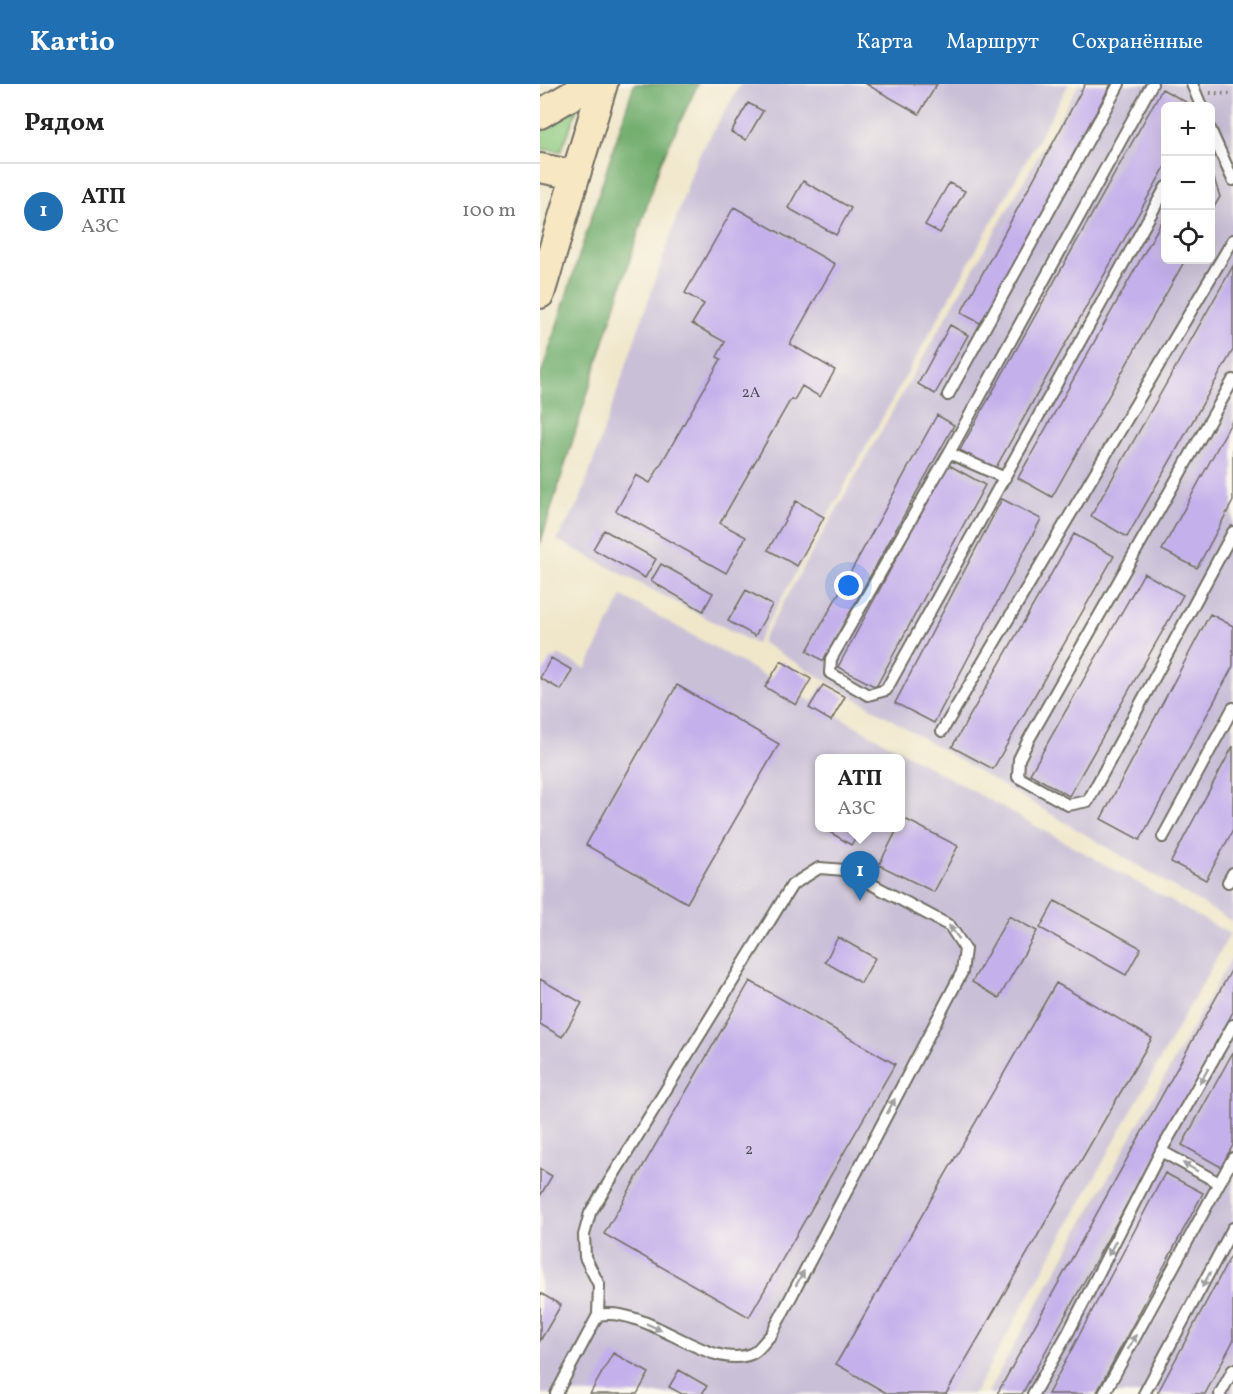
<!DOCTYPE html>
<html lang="ru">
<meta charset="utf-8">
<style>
:root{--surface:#fff;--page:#f2f2f2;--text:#222;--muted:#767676;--line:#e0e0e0;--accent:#1f6fb2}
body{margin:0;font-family:Vollkorn,serif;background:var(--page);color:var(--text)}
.controls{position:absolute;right:18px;top:18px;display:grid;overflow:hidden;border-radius:9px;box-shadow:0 6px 24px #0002}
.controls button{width:54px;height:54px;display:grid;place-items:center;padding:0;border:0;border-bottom:2px solid var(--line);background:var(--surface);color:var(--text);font:30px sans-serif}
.you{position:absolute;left:309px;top:502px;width:21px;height:21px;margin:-15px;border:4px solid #fff;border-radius:50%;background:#1a73e8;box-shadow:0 0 0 9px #1a73e833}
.badge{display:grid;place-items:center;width:39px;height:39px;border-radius:50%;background:var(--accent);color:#fff;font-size:20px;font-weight:700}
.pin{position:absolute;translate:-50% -50px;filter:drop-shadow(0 2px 3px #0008)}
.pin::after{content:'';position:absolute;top:32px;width:21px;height:18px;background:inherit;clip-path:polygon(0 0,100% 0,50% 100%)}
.popup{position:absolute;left:275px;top:670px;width:90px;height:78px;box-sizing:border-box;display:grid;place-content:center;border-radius:9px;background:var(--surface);filter:drop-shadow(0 2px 4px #0005);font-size:20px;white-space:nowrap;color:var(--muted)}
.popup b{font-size:22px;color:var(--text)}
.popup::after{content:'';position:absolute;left:50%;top:100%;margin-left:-12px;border:12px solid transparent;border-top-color:var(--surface)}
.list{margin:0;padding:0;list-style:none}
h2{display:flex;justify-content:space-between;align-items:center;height:78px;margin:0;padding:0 24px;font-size:26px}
h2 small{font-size:20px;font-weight:400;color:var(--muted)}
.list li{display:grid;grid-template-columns:39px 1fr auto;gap:18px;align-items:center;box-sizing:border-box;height:96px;padding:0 24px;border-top:2px solid var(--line)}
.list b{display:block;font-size:22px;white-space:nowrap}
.list p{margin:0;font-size:20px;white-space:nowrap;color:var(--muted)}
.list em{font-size:20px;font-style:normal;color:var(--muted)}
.icon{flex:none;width:33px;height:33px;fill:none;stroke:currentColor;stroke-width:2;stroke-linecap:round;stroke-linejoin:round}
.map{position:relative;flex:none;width:693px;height:1310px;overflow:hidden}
header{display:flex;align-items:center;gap:36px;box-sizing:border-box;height:84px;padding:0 30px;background:var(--accent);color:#fff}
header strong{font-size:28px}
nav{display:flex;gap:33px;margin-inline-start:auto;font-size:21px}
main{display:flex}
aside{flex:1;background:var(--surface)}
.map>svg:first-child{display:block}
</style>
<header>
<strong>Kartio</strong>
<nav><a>Карта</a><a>Маршрут</a><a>Сохранённые</a></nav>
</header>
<main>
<aside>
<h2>Рядом<small></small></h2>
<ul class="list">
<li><span class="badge">1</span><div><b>АТП</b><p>АЗС</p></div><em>100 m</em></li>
</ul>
</aside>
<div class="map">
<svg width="693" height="1310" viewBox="0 0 693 1310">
<rect width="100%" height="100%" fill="#fbf7ec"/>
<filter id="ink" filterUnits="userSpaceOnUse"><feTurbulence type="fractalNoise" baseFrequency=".0167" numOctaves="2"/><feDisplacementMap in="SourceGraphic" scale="12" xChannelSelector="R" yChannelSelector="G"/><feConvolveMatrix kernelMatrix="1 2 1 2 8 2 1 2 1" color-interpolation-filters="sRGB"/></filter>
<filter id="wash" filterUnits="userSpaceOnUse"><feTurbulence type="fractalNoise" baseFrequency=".008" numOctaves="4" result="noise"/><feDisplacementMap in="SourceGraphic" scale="24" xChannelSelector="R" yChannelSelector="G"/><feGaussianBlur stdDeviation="1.35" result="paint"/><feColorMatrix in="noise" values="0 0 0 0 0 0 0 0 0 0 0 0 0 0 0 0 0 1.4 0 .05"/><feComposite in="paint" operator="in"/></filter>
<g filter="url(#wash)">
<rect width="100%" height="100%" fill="#f0e7cb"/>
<path fill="#c9bfd7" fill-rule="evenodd" d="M201 0H529L216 560 17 456 40 416 157 74Z
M539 0H693V838L221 558ZM626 22H670V176H626Z
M82 512 690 850 434 1310H0V601L18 570 46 585ZM280 674H360V744H280Z
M693 871V1310H447Z"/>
<path fill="#8cc97e" stroke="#5c7a54" stroke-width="1.5" d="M40 18 21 67 0 65V39Z"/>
<path fill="#71ad6d" stroke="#4e6c4c" stroke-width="1.5" d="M94 0H158L120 80 0 460V294Z"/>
<g id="blocks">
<path fill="#c4b0eb" d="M326 0H397L379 30Z
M545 0H571L442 240 421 229Z
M622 5 646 18 647 22H626V81L455 385 420 366Z
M208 19 223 27 206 56 191 48Z
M670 92 674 94 680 113 670 130Z
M263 97 311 124 296 151 248 124Z
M409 99 425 107 400 149 385 141Z
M194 123 295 180 250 260 295 286 280 313 262 302 254 316 251 315 180 439 206 453 186 489 76 427 96 391 110 399 181 275 177 273 185 258 152 240 164 220 145 209Z
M626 130V176H645L512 413 478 394Z
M693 182V266L587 453 551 432Z
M410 241 428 251 395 310 378 300Z
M397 331 414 341 283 577 267 567Z
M693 335V417L657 484 622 466Z
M407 380 445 401 336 603 298 583Z
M462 415 501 435 394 639 355 619Z
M256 417 284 433 257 482 228 466Z
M64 446 116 475 105 494 53 465Z
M534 450 574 472 453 685 412 663Z
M121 480 173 509 163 527 111 497Z
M604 489 643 511 529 712 490 690Z
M206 506 232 521 215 552 188 537Z
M670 530 693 542V582L600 756 561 735Z
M11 574 32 586 21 606 0 594Z
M241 577 271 595 256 621 225 603Z
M137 601 239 660 147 819 46 761Z
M283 601 305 613 291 637 269 624Z
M693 662V746L666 796 631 778Z
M363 734 418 762 394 808 339 781Z
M283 744H323L311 761Z
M515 817 601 864 586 891 500 844Z
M469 832 497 847 459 914 432 898Z
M298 853 335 874 321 899 285 878Z
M693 883V928L482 1310H457Z
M0 895 42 919 22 953 0 940Z
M210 897 355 980 209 1233 64 1150Z
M516 899 612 954 406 1310H348L296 1280Z
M693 968V1061L681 1083 642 1061Z
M0 1085 12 1092 0 1112Z
M625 1089 663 1109 556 1310H508Z
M693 1168V1257L665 1310H617Z
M0 1209 21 1221 0 1257Z
M73 1269 109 1289 97 1310H50Z
M139 1286 167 1302 162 1310H142L129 1303Z"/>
</g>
</g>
<g filter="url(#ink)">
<use href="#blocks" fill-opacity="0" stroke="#706d63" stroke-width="1.5"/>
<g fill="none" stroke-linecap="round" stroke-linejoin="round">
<g stroke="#706d63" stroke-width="14">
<path id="lane" d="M612 0 409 369 291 575 290 589 328 611 346 606 626 103
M652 0 661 22
M670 45 693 96
M693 296 489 655 479 675 478 693 528 721 548 717 693 448
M408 311 579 0
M409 369 465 394
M402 647 693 156
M623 753 693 624
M688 798 693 789
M621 1067 679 1099
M16 1310 58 1231 59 1201 45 1173 44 1151 50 1129 252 801 279 784 305 786 410 842 425 865 422 888 231 1251C225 1256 219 1267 211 1270 168 1288 108 1221 58 1231
M493 1310 528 1249 621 1067 693 941
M564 1310 693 1074
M604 1310 693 1144
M680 1310 693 1286"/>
</g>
<g stroke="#706d63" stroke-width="32">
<path id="secondary" d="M0 30 34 10 44 0
M0 84 35 91
M0 210 63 0"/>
</g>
<path stroke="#706d63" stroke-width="4" stroke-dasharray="1.5 4.5" stroke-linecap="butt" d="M670 9 693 10"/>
<use href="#lane" stroke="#fff" stroke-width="10"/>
<use href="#secondary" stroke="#f7e8c3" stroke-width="28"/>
</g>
<defs><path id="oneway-solid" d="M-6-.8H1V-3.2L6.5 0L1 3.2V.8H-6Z" transform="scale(1.5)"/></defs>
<g fill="#a0a0a0">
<use href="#oneway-solid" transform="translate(414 848) rotate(-127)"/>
<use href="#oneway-solid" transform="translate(664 992) rotate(120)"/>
<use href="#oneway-solid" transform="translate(351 1022) rotate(-62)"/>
<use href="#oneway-solid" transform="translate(650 1083) rotate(-151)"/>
<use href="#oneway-solid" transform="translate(572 1164) rotate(117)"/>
<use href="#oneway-solid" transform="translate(260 1194) rotate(-62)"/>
<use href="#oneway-solid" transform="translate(666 1196) rotate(118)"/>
<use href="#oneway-solid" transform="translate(114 1243) rotate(24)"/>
<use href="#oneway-solid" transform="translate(592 1258) rotate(-61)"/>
</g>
</g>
<g text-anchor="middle" stroke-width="4.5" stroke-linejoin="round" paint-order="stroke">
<g font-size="15" fill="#514c5b">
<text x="211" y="313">2А</text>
<text x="209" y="1070">2</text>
</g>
</g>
</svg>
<div class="controls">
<button>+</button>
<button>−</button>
<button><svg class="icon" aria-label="locate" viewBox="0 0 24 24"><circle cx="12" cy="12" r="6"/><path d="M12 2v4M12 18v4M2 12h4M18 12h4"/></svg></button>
</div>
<div class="you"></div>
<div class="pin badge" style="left:320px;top:817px">1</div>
<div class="popup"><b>АТП</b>АЗС</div>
</div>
</main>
